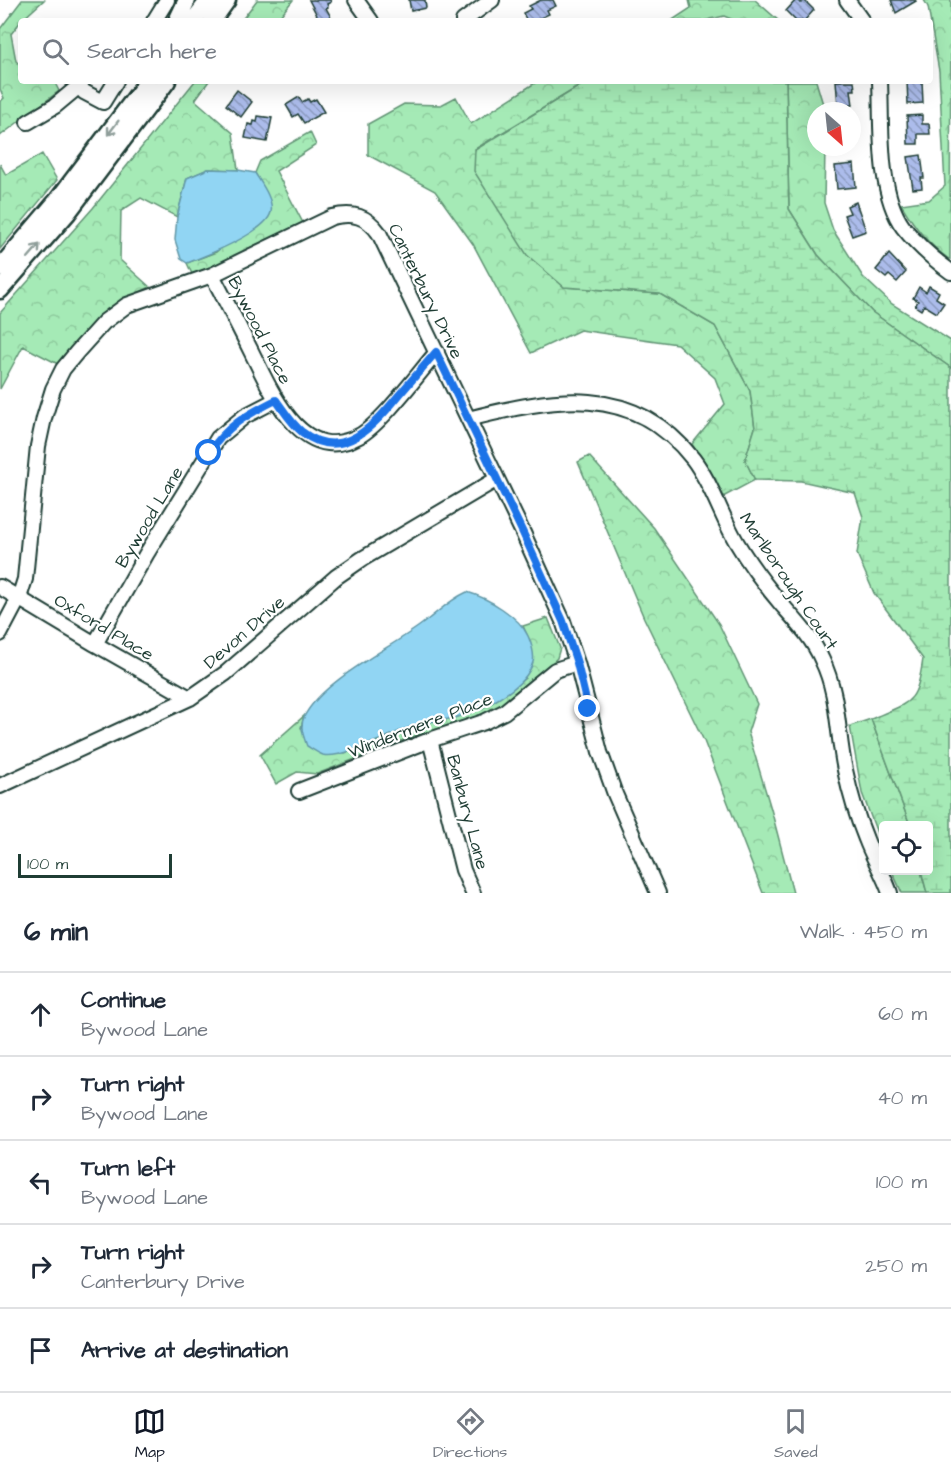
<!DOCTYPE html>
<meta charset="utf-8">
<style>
:root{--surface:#fff;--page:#f2f2f3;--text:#1f2937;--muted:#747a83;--line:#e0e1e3;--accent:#111827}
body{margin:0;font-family:"Architects Daughter",sans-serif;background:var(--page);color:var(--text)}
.controls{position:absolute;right:18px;bottom:18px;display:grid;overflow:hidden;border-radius:6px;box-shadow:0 6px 24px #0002}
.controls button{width:54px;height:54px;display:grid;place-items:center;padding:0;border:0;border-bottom:2px solid var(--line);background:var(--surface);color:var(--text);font:30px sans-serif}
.compass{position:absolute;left:807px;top:102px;width:54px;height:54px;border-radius:50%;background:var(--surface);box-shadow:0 6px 24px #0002;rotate:153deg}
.scale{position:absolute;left:18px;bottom:15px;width:154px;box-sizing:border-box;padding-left:6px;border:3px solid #1f3d34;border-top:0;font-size:16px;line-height:21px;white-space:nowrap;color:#1f3d34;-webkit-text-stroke:4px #fff;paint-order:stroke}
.stop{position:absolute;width:18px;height:18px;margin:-14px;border:4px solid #1a73e8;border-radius:50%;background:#fff}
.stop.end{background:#1a73e8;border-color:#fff;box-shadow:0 2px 6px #0008}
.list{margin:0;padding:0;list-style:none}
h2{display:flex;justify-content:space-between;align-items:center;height:78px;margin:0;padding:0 24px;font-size:26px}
h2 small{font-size:20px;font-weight:400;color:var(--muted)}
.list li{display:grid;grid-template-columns:39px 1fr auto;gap:18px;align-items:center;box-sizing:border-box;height:84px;padding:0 24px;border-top:2px solid var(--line)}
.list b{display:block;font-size:22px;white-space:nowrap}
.list p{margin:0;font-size:20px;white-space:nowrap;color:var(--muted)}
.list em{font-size:20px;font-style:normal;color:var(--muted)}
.icon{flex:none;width:33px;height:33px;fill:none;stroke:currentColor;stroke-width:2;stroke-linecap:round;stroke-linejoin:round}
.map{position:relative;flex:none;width:951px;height:893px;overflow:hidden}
.search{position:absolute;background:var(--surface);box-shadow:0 6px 24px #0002;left:18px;right:18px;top:18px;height:66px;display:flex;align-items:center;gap:15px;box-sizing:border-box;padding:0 21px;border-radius:6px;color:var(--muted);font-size:22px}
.sheet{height:498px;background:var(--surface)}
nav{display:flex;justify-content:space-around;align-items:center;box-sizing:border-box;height:84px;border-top:2px solid var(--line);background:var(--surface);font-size:16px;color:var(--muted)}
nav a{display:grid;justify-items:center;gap:3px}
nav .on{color:var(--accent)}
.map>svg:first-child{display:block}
</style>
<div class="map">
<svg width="951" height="893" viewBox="0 0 951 893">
<defs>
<pattern id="forest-crowns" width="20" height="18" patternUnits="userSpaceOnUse" patternTransform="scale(1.5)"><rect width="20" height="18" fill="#a5eab6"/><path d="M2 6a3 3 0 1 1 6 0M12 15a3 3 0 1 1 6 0" fill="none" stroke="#8eca9d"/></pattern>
<pattern id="wetland-marsh" width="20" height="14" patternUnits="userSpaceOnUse" patternTransform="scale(1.5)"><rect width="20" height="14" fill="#a5eab6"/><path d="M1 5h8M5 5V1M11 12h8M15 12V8" fill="none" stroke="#8eca9d"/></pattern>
<pattern id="building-back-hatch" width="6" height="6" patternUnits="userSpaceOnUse" patternTransform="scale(1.5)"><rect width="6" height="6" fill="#acbceb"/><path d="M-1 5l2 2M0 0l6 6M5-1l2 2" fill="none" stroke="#8b9abf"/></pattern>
</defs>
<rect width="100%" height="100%" fill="#fff"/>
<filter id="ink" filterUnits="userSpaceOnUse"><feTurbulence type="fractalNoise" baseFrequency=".0167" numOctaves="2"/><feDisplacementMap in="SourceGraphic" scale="12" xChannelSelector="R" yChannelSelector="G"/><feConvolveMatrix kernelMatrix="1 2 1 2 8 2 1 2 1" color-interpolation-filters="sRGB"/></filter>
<g filter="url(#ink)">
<path fill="url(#forest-crowns)" stroke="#629475" stroke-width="1.5" d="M22 0H44L21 21 11 34 16 61 21 66V81H54L59 91 0 136V102L4 98 0 89V29Z
M257 0H293L276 21H241Z
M689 0H755L779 21H736L724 16 703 21H671L691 8Z
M924 0H951L950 260C927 243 916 229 901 204L929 200 945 186 939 71 928 7Z
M195 81H209L195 100 233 133 238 170 208 169 187 178 177 217 141 198 121 211 120 260 150 287 107 309 58 364 23 346 0 389V313L93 208Z
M538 81H588L475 149 564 287 660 294 715 326 750 391 755 428 745 460 755 480 723 497 692 444 725 404 715 378 677 344 580 330 531 353 473 244 435 191 368 155V124L404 104 441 105 456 97 471 124Z
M786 81H816L825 111H816V147H825L824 203 833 230 863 277 892 304 951 341V368L872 312 818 255 789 209Z
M310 132 316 145 276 171 303 223 223 264 192 274 187 263 216 252 270 202 255 173 260 161Z
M42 154 57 180 0 249V164L6 175Z
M589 456 654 528 719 624 757 704 748 732 771 809 793 893H763L704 741 644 618 578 462Z
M548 618 560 648 557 658 532 683 504 704 480 715 406 739 317 774 297 772 276 784 260 755 304 716 301 728 345 753 395 735 411 726 428 721 453 718 495 701 525 678 530 641 523 626Z
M871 719 910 825 884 826 883 849 862 793 850 726Z
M892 871H921L927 893H902Z"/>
<path fill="url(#wetland-marsh)" stroke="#629475" stroke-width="1.5" d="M588 81H786L789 209 818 255 872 312 951 368V893H927L921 871 928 870V826L910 825 871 719C912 701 916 705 923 659L874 593 857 554 863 517 855 493 801 481 755 480 745 460 755 428 750 391 715 326 660 294 564 287 527 255 474 171 475 150Z"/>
<path fill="#91d5f3" stroke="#6398a7" stroke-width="1.5" d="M208 169 238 170 255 173C261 183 274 200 271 212 267 232 205 256 187 263L181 259 175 240 177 217 187 178Z
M467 592C488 598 519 616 528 636 531 642 535 655 533 662 526 689 478 712 454 718 440 721 427 721 413 726 395 732 341 760 323 755 318 753 312 749 307 746 303 735 299 726 305 715 325 679 389 649 422 624 437 613 449 600 467 592Z"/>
<path fill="url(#building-back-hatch)" stroke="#1f3d34" stroke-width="1.5" d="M309 0H330L331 2 327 4 328 7 326 8 331 17 320 21Z
M409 0H425L426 8 411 11Z
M541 0H553L556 6 547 10 549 14 534 21H527L523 13 531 9 529 6Z
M796 0 801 3 804 0 814 10 804 21H796L786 11Z
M891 0H915L916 1 896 13Z
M836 81H854L855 90H851L853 105 838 106Z
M907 81H922L923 103 908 104Z
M237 90 252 102 241 117 226 105Z
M299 97 302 102 308 99 310 102 316 99 324 112 304 123 298 114 293 117 286 105Z
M922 115V124H929L930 134H918V144H908L907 116Z
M258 116 272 118 267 142 245 138 248 124 253 125 254 121 257 122Z
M921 155 924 178H921L922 188 913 189 908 157Z
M854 164 856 187 837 189 835 166Z
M856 202 866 231 852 236 844 215 850 213 847 206Z
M889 254 906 272 897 282 889 275 886 278 876 270Z
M929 286 939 292 936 298 944 303 937 313 924 305 921 310 915 306 918 301 913 298 919 287 926 292Z"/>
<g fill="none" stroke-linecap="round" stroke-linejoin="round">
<g stroke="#1f3d34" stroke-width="18">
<path id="minor" d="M356 0 371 21
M847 0 862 21
M154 21 167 0
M463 21 492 0
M76 81 84 92 103 102 116 81
M880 81C882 124 877 191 903 227 917 245 933 259 951 272
M28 122 55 106 79 86
M212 275C226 301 239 327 252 353 271 391 302 467 359 436 382 423 418 374 437 352
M468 419C552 398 632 381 693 459 712 484 721 516 737 543 750 565 766 586 782 605 797 622 813 639 822 660 839 694 837 734 845 770 850 794 857 817 866 839 873 858 884 875 890 893
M0 587 95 644 190 698
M0 634 19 598 25 579 38 446 44 418 53 389 63 369 77 352 104 322 127 305 212 275 332 217C353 212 367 216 379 233L523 533 563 621 577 663 600 752 615 794 658 893
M95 644 147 553 218 438 245 416 276 400
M430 740 463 870 473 893
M0 786 190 698 226 673 336 577 362 559 497 479
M299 791 430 740 484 722 504 712 555 670 577 663"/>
</g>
<g stroke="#1f3d34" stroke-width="21">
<path id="major" d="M177 21 187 0
M193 21 209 0
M212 21 227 0
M0 268 57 201 148 81
M0 290 68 212 167 81"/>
</g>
<use href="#minor" stroke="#fff" stroke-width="14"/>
<use href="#major" stroke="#fff" stroke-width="16"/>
</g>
<defs><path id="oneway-shaft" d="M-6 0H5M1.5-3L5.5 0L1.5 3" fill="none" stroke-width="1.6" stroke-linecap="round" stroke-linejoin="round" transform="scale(1.5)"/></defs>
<g stroke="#8f9e9a">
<use href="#oneway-shaft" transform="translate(113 128) rotate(127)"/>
<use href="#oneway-shaft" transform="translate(34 251) rotate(-49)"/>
</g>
</g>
<g fill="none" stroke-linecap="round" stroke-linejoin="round" filter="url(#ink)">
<path stroke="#1a73e8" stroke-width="8" d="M209 453C226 426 248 414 276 400 284 411 291 423 302 432 343 464 376 423 400 394 412 380 424 366 436 352L523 533 563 621 577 663 588 709"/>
</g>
<g text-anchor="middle" stroke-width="4.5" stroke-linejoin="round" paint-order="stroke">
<g font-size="18" fill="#1f3d34" stroke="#fff">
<text transform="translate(426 291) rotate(64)" y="6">Canterbury Drive</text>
<text transform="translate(260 330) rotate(63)" y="6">Bywood Place</text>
<text transform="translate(149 517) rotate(-59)" y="6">Bywood Lane</text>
<text transform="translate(789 581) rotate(56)" y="6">Marlborough Court</text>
<text transform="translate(104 627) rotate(31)" y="6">Oxford Place</text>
<text transform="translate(244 632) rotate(-41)" y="6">Devon Drive</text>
<text transform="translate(420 725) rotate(-21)" y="6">Windermere Place</text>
<text transform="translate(468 812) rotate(75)" y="6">Banbury Lane</text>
</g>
</g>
</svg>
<div class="controls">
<button><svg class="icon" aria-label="locate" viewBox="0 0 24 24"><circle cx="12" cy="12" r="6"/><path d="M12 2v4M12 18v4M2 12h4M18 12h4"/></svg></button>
</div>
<svg class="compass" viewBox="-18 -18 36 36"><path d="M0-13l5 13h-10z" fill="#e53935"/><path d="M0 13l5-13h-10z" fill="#747a83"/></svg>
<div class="scale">100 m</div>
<div class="stop" style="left:209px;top:453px"></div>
<div class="stop end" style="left:588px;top:709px"></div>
<div class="search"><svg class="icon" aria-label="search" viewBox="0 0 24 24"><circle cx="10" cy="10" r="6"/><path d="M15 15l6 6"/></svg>Search here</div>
</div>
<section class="sheet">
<h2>6 min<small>Walk · 450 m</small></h2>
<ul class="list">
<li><svg class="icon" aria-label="ahead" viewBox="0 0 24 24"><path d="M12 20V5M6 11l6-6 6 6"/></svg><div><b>Continue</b><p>Bywood Lane</p></div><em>60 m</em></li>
<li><svg class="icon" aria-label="right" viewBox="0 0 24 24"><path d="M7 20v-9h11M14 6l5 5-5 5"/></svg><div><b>Turn right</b><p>Bywood Lane</p></div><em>40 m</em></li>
<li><svg class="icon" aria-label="left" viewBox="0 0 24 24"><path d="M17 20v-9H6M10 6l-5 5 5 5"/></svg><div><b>Turn left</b><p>Bywood Lane</p></div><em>100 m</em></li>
<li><svg class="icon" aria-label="right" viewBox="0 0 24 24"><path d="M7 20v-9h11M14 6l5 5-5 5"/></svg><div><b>Turn right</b><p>Canterbury Drive</p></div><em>250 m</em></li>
<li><svg class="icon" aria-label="arrive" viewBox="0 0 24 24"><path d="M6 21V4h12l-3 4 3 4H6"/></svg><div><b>Arrive at destination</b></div></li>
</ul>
</section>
<nav>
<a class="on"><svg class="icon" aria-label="map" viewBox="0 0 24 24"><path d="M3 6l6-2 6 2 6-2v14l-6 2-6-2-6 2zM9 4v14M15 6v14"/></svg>Map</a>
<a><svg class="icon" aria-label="directions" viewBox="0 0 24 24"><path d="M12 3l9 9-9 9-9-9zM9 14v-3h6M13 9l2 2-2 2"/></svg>Directions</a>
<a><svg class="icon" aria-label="saved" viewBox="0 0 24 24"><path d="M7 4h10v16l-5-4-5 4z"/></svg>Saved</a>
</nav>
